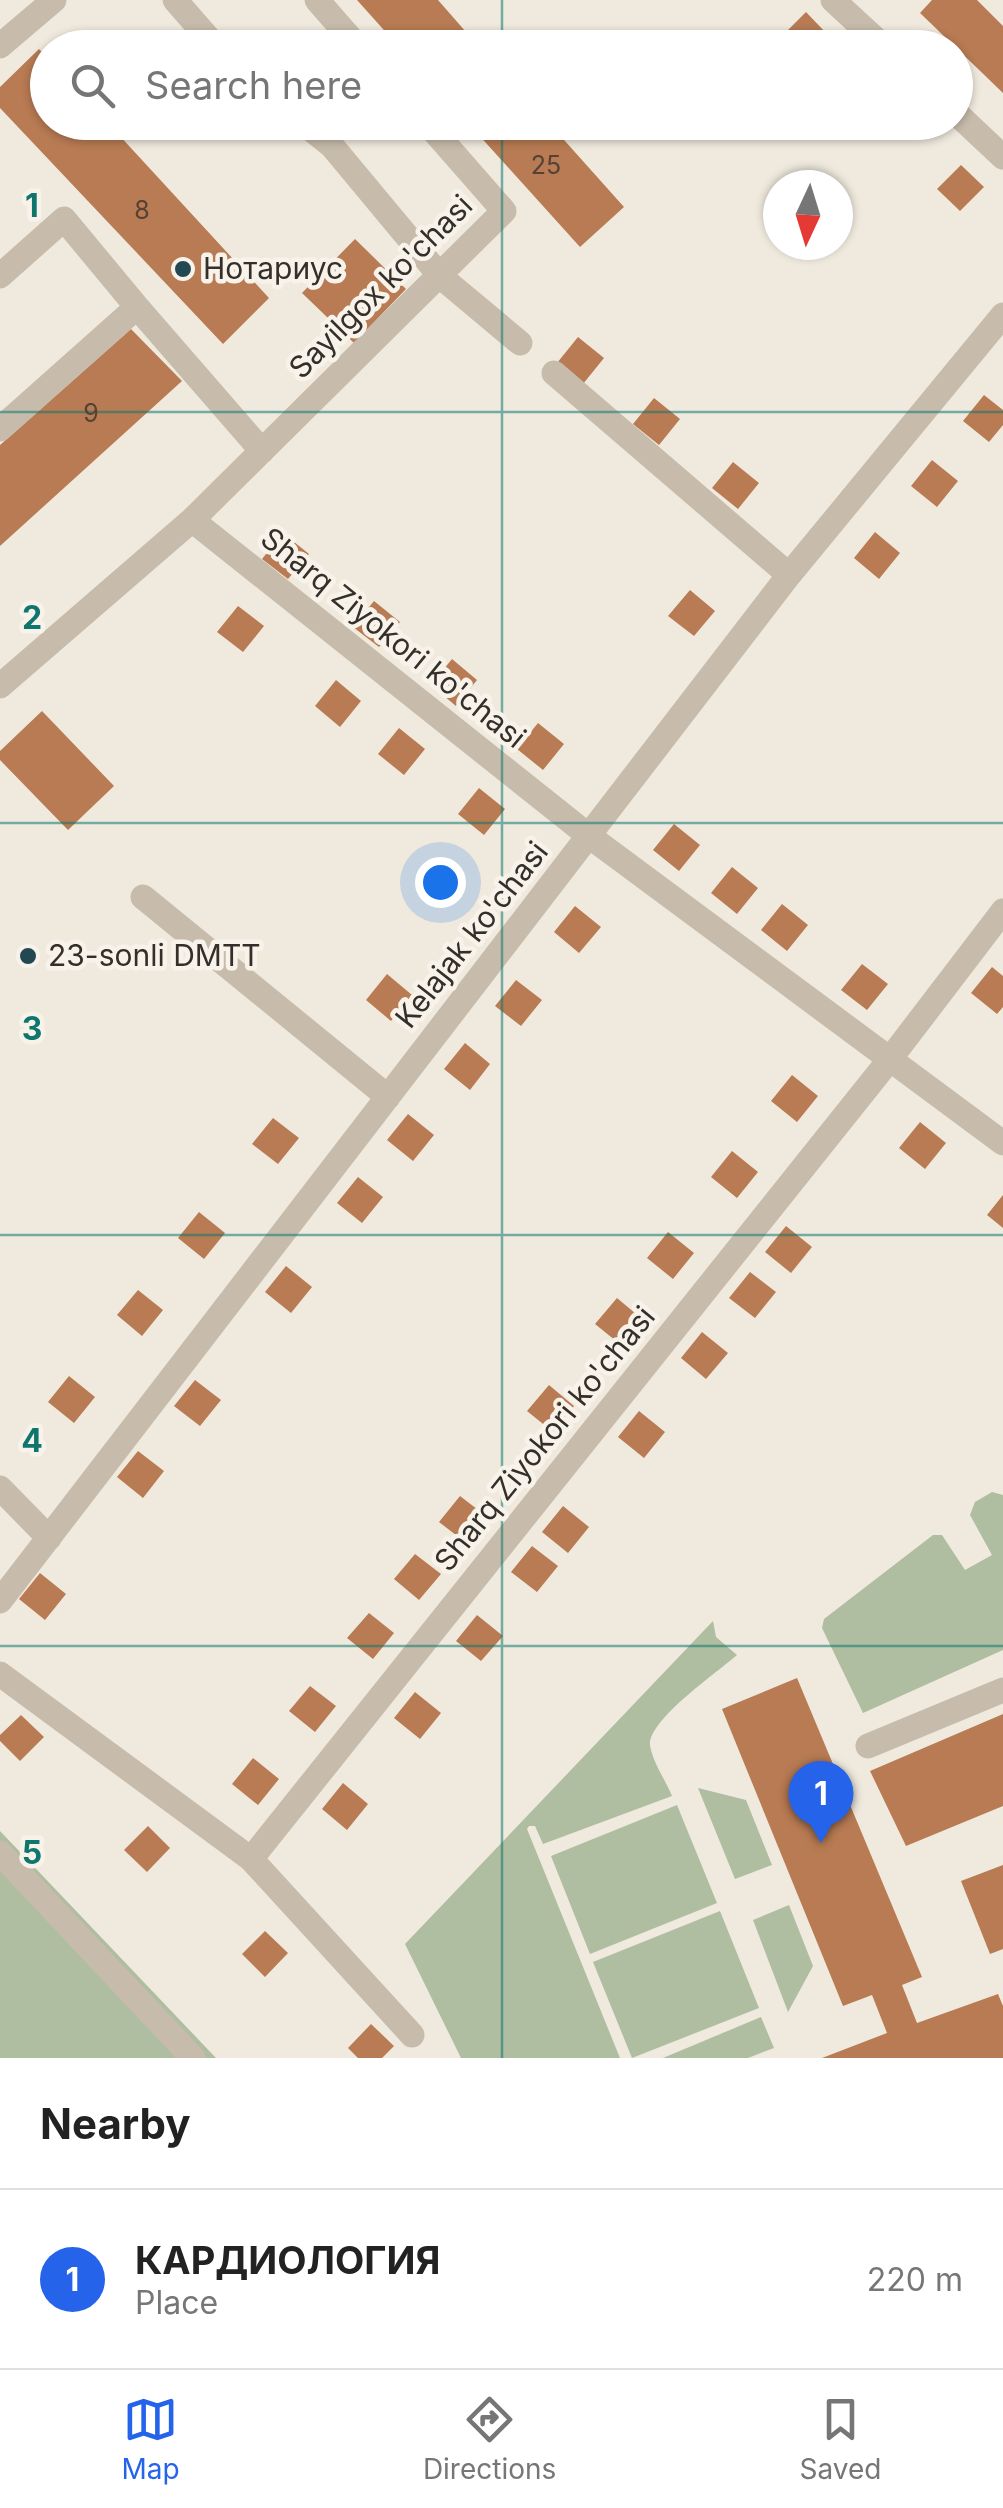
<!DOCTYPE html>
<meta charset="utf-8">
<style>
:root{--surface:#fff;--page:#f6f6f6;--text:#222;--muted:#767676;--line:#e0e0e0;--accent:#2563eb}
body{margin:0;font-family:Inter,sans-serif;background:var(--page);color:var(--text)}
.compass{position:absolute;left:763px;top:170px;width:90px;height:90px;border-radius:50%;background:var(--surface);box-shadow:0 2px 8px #0004;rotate:184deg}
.you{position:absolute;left:440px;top:882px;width:35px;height:35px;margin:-25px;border:8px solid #fff;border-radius:50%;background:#1a73e8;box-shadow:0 0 0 15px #1a73e833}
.badge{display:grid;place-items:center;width:65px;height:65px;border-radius:50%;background:var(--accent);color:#fff;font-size:32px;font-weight:700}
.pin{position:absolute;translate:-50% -82px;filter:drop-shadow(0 2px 5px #0008)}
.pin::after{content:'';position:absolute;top:52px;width:35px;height:30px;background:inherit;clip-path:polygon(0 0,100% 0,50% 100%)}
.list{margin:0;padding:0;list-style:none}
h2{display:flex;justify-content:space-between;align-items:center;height:130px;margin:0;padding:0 40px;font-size:42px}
h2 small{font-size:32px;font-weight:400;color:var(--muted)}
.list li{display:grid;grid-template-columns:65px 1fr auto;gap:30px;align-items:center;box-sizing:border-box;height:180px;padding:0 40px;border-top:2px solid var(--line)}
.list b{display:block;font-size:38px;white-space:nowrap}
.list p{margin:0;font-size:32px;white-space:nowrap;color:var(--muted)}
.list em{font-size:32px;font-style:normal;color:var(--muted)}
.icon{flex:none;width:55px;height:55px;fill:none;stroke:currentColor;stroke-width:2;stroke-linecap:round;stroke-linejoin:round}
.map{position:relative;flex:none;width:1003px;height:2058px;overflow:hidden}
.search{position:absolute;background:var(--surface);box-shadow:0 2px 8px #0004;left:30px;right:30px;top:30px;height:110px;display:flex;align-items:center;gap:25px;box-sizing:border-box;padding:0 35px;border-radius:55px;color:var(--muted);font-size:38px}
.sheet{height:310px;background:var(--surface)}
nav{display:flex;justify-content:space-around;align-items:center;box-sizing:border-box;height:140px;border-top:2px solid var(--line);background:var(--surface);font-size:28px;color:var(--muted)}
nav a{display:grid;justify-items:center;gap:5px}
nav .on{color:var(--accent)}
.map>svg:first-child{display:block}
</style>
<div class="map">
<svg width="1003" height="2058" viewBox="0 0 1003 2058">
<rect width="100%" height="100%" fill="#f0eade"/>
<path fill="#afbda0" d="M992 1492 1003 1495V1650L863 1713 822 1628 824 1619 933 1535H942L965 1570 992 1555 970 1515 975 1502Z
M713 1621 716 1637 737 1655C719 1671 648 1720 650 1745 652 1761 666 1781 672 1796L543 1844 535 1826H529L527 1829 620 2058H461L405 1944Z
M698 1788 746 1800 772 1865 735 1879Z
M677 1805 717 1903 590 1954 551 1856Z
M0 1831 216 2058H0Z
M789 1905 813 1966 788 2012 753 1920Z
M720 1911 759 2008 632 2058 593 1962Z
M761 2017 774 2048 748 2058H663Z"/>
<path fill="#b87b53" d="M357 0H438L480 48H400Z
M932 0H977L1003 26V93L920 13Z
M806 12 828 35 816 48H794L782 36Z
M39 49 48 58V122H107L269 298 223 344 0 108V87Z
M467 122H548L624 207 580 247Z
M961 165 984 187 960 211 937 189Z
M355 239 406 289 354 343 302 293Z
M131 329 182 381 0 546V445Z
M578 337 604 358 583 384 557 363Z
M984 395 1003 410V425L989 442 963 421Z
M654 398 680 419 659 445 633 424Z
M932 460 958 481 937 507 911 486Z
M733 462 759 483 738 509 712 488Z
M875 532 900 553 879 579 854 558Z
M283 533 309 554 288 579 262 559Z
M690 590 715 611 694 636 668 616Z
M374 601 400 622 379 647 353 627Z
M238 606 264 626 243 652 217 632Z
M452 659 477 680 456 706 431 685Z
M336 680 361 701 340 727 315 706Z
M42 711 114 786 68 830 0 760V751Z
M538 723 564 744 543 770 517 749Z
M399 728 425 749 404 775 378 754Z
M479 788 505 809 484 835 458 814Z
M674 824 700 845 679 871 653 850Z
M732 867 758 888 737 914 711 893Z
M782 904 808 925 787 951 761 930Z
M575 906 601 927 579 953 554 932Z
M862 964 888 984 867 1010 841 990Z
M992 967 1003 976V1007L997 1014 971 993Z
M387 974 412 995 391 1021 366 1000Z
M516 980 542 1000 521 1026 495 1006Z
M465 1043 490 1064 470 1090 444 1069Z
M792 1075 818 1096 797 1122 771 1101Z
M408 1114 434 1135 413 1161 387 1140Z
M273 1118 299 1138 278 1164 252 1144Z
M920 1122 946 1143 925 1169 899 1148Z
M732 1151 758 1172 737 1198 711 1177Z
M358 1177 383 1197 362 1223 337 1203Z
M1003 1195V1228L987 1215Z
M199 1212 225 1233 204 1259 178 1238Z
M786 1226 812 1247 791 1273 765 1252Z
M668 1232 694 1253 673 1279 647 1258Z
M286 1266 312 1287 291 1313 265 1292Z
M750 1272 776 1292 755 1318 729 1298Z
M138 1290 163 1310 142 1336 117 1315Z
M617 1298 642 1319 621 1345 595 1324Z
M702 1332 728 1353 706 1379 681 1358Z
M69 1376 95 1397 74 1423 48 1402Z
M195 1380 221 1400 200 1426 174 1406Z
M549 1385 574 1406 553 1432 527 1411Z
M639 1411 665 1432 644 1458 618 1437Z
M138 1451 164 1471 143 1498 117 1477Z
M460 1496 486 1516 465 1542 439 1522Z
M563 1506 589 1527 568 1553 542 1532Z
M532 1546 558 1566 537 1592 511 1572Z
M415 1554 441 1574 419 1600 394 1579Z
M40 1573 66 1594 45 1620 19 1599Z
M369 1613 394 1633 373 1659 347 1638Z
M477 1615 503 1636 481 1661 456 1641Z
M797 1678 922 1977 902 1985 917 2023 998 1994 1003 2006V2058H822L887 2033 872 1995 843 2006 722 1709Z
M310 1686 336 1706 315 1732 289 1711Z
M415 1692 441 1713 420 1739 394 1718Z
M1003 1714V1806L906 1846 870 1771Z
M21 1715 44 1737 20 1761 0 1741V1735Z
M253 1758 279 1779 258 1805 232 1784Z
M343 1783 368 1804 347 1830 322 1809Z
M148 1826 170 1848 147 1872 124 1850Z
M1003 1865V1949L990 1954 961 1881Z
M265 1931 288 1953 265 1977 242 1954Z
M371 2024 394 2046 382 2058H358L348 2048Z"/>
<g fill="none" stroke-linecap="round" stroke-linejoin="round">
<path stroke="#c7bcab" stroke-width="25" d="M175 0 217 48
M317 0 359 48
M833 0 885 48
M0 46 54 0
M956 113 1003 157
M302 122 332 146 441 277 520 343
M0 276 64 219 137 307 0 429
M137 307 262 451
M554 373 789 575
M192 520 589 836 1003 1143
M0 686 192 520 504 211 426 122
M143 897 388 1097
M0 1488 49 1538
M0 1601 789 575 1003 315
M0 1674 251 1859 412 2035
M868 1746 1003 1690
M0 1853 193 2058
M251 1859 890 1059 1003 911"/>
</g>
<path fill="none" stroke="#0f766e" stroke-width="2.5" stroke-opacity="0.55" d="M502 0V48M502 122V2058M0 412H1003M0 823H1003M0 1235H1003M0 1646H1003"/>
<g fill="#244852" stroke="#f8f3ea" stroke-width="4">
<circle cx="183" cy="269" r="10"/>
<circle cx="28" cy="956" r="10"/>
</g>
<g text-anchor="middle" stroke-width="9" stroke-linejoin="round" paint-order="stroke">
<g font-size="25" fill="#564234">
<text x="546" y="174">25</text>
<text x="142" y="219">8</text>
<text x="91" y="422">9</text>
</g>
<g font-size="30" fill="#352f2a" stroke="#f8f3ea" text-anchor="start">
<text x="203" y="279">Нотариус</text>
<text x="48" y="966">23-sonli DMTT</text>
</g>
<g font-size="30" fill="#352f2a" stroke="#f8f3ea">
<text transform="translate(381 287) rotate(-45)" y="10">Sayilgox ko'chasi</text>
<text transform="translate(393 638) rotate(39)" y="10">Sharq Ziyokori ko'chasi</text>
<text transform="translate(472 935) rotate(-52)" y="10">Kelajak ko'chasi</text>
<text transform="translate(545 1439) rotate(-51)" y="10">Sharq Ziyokori ko'chasi</text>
</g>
</g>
<g font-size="32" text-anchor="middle" font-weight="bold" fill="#0f766e" stroke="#f8f3ea" stroke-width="9" stroke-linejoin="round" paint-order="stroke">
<text x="32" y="217">1</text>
<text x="32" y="629">2</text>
<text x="32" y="1040">3</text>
<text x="32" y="1452">4</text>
<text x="32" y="1864">5</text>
</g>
</svg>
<svg class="compass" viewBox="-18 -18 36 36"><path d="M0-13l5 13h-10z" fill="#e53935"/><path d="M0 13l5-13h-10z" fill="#767676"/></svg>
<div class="you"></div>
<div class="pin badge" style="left:821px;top:1843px">1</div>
<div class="search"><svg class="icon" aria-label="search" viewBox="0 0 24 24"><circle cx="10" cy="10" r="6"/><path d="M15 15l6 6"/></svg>Search here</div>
</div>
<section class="sheet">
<h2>Nearby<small></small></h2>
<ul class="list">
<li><span class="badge">1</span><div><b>КАРДИОЛОГИЯ</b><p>Place</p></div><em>220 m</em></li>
</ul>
</section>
<nav>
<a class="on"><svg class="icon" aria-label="map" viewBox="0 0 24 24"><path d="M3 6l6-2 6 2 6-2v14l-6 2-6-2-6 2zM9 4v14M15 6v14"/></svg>Map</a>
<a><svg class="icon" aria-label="directions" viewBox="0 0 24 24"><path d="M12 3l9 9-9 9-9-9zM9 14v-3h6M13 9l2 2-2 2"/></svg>Directions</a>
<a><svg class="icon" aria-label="saved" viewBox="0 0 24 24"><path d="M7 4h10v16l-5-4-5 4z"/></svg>Saved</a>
</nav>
